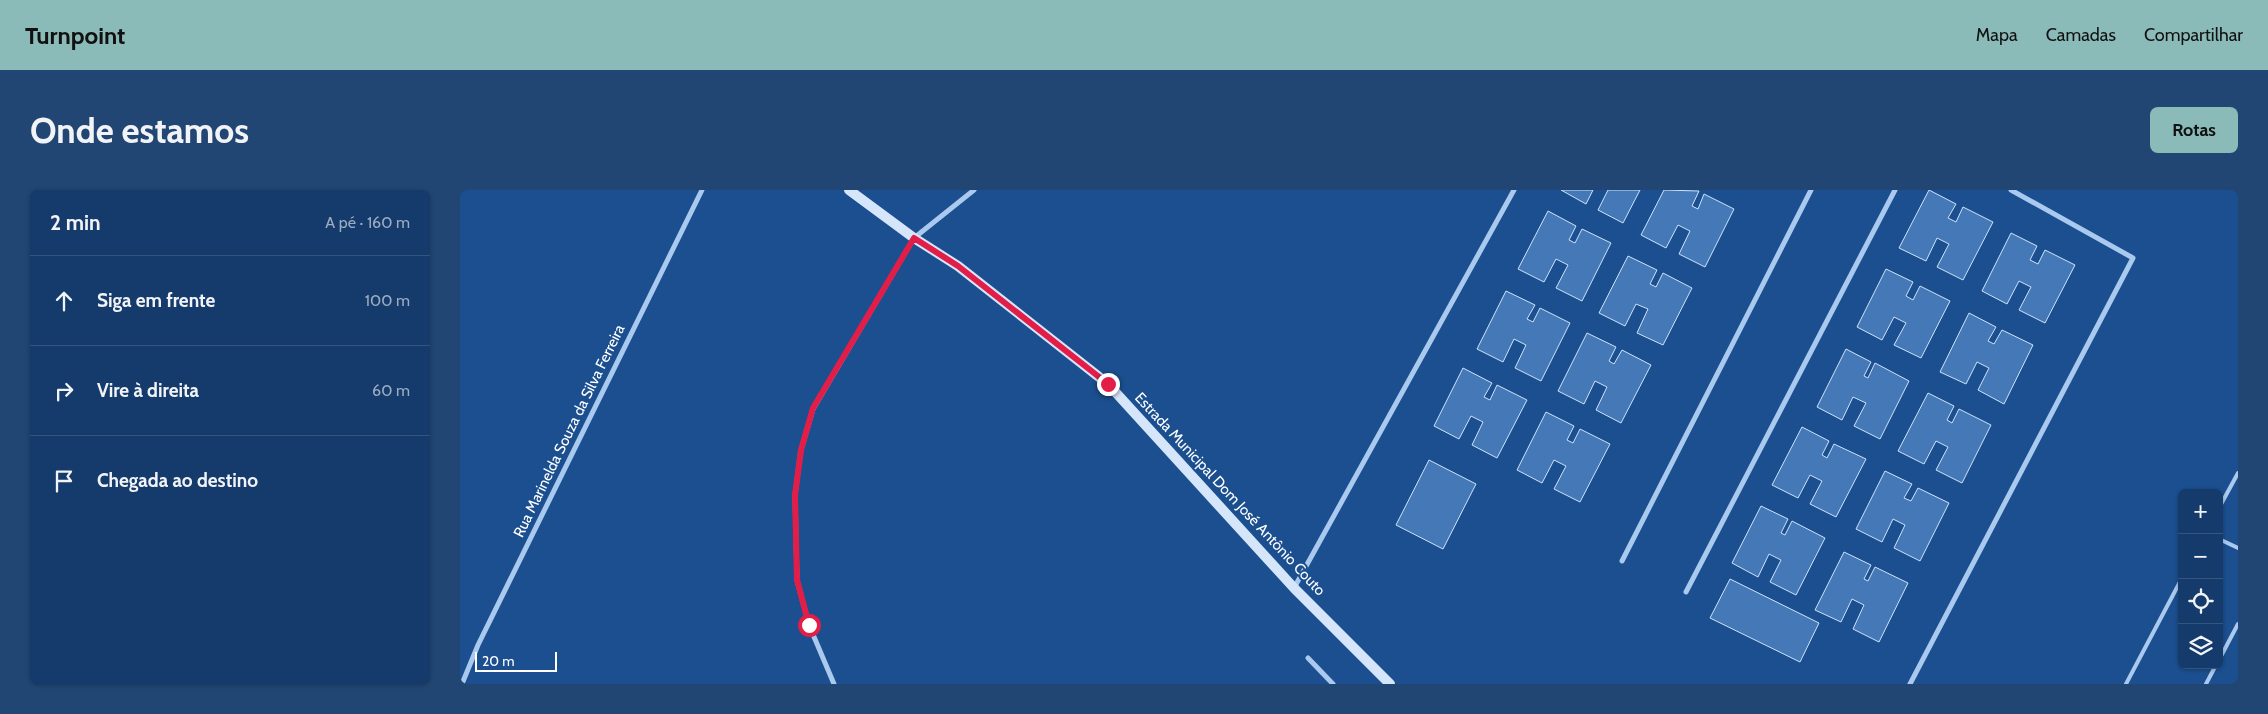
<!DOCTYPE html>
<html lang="pt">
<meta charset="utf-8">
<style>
:root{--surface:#143b6b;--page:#214673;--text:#f1f3f6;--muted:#9dadc1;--line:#33557e;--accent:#8bbbb9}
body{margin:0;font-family:Cabin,sans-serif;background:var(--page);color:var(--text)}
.controls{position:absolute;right:15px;bottom:15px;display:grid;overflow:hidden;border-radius:8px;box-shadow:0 1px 4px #0004}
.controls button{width:45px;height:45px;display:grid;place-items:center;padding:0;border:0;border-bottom:1px solid var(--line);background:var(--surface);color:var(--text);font:25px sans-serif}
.scale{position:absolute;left:15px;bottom:12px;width:82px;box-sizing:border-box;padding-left:5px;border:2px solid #fff;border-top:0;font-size:14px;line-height:18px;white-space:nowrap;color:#fff;-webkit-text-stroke:4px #1b4f8f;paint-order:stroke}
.stop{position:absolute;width:15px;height:15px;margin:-11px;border:4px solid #e11d48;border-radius:50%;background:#fff}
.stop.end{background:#e11d48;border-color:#fff;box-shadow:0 1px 5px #0008}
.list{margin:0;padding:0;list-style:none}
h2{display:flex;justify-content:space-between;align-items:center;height:65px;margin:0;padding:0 20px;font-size:21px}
h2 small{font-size:16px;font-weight:400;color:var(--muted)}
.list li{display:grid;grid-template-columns:32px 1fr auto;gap:15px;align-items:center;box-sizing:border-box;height:90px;padding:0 20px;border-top:1px solid var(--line)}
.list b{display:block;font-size:19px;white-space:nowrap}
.list em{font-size:16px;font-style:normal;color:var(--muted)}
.icon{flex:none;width:28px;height:28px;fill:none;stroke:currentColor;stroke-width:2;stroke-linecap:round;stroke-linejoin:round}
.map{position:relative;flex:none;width:1778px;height:494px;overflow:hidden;border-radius:8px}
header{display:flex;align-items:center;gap:30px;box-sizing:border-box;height:70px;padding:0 25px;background:var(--accent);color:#111}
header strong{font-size:24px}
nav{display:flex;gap:28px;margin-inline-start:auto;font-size:18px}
.intro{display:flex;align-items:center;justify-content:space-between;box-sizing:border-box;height:120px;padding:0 30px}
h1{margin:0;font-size:35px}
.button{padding:12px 22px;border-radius:8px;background:var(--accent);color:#111;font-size:18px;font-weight:700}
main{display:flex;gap:30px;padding:0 30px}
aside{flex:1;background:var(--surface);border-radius:8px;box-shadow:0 1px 4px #0004}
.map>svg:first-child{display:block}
</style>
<header>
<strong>Turnpoint</strong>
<nav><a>Mapa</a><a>Camadas</a><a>Compartilhar</a></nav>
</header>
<div class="intro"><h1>Onde estamos</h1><a class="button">Rotas</a></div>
<main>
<aside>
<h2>2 min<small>A pé · 160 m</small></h2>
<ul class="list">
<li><svg class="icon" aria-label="ahead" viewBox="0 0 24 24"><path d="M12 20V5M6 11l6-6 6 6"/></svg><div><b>Siga em frente</b></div><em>100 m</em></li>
<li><svg class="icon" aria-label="right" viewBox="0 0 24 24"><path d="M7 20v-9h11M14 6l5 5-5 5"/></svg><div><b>Vire à direita</b></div><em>60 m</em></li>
<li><svg class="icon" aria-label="arrive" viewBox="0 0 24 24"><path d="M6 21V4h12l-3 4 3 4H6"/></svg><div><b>Chegada ao destino</b></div></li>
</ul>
</aside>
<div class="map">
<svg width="1778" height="494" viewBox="0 0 1778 494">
<rect width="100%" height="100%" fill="#1b4f8f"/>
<path fill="#4478b7" stroke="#cfe3fa" d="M1101 0H1133L1126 14Z
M1148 0H1180L1163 33 1138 20Z
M1204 0 1239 1 1232 16 1238 19 1244 4 1274 19 1245 77 1219 64 1230 41 1218 35 1206 58 1181 45Z
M1469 0 1496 14 1488 28 1496 32 1503 17 1533 32 1503 90 1477 77 1489 54 1477 48 1466 71 1439 58Z
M1088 21 1116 36 1109 50 1115 53 1122 39 1151 53 1122 111 1096 98 1108 75 1096 69 1084 92 1058 79Z
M1551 43 1577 56 1570 70 1578 74 1585 60 1615 75 1585 133 1559 120 1571 97 1559 91 1547 114 1522 101Z
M1168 66 1197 80 1190 94 1196 97 1203 83 1232 98 1203 155 1177 143 1188 119 1176 114 1165 136 1139 123Z
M1426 79 1453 92 1446 106 1453 110 1460 96 1490 111 1461 168 1434 155 1446 133 1434 127 1422 150 1397 137Z
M1046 101 1075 115 1067 129 1073 132 1080 118 1110 133 1081 191 1055 178 1066 155 1054 149 1043 172 1017 159Z
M1509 123 1536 137 1528 151 1534 154 1542 140 1573 155 1544 214 1518 200 1529 178 1517 172 1506 194 1480 182Z
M1127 143 1156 157 1149 171 1154 174 1162 160 1191 175 1161 233 1136 220 1147 197 1135 191 1124 214 1098 201Z
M1386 159 1411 172 1404 186 1408 188 1415 173 1449 191 1420 249 1394 236 1406 213 1393 207 1382 230 1357 217Z
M1003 178 1032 193 1024 207 1030 210 1037 195 1067 210 1037 268 1012 255 1023 232 1011 226 999 249 974 236Z
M1468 203 1494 216 1487 230 1492 233 1499 219 1531 235 1502 293 1476 280 1488 257 1476 251 1464 274 1438 261Z
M1086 222 1114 236 1107 250 1113 253 1120 239 1150 254 1120 312 1094 299 1106 276 1094 270 1082 293 1057 280Z
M1342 237 1369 251 1362 265 1367 268 1374 254 1406 269 1376 327 1350 314 1362 291 1350 285 1338 308 1312 295Z
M969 270 1016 294 983 359 936 335Z
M1425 281 1452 294 1444 308 1451 311 1458 298 1489 313 1460 371 1434 358 1445 335 1433 329 1422 352 1396 339Z
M1301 316 1328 329 1321 343 1325 345 1332 331 1365 348 1336 405 1310 392 1321 370 1309 364 1298 387 1272 373Z
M1384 362 1411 375 1404 389 1408 391 1415 377 1448 393 1419 452 1393 439 1404 415 1392 409 1381 432 1355 420Z
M1270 389 1359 433 1340 472 1250 428Z"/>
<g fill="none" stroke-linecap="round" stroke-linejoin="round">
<path stroke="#a9c9ee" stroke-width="4" d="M1759 318 1778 283
M1759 349 1778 358
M1759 470 1778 434
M1666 494 1722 388
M1746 494 1756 475"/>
<path stroke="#a9c9ee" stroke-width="5" d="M1162 371 1351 0
M834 398 1054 0
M1226 402 1435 0
M848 468 873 494
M2 494 18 455 242 0
M374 494 349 435 337 390 335 305 341 260 353 219 454 48 514 0
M1450 494 1673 68 1551 0"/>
<path stroke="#d6e6fa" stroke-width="10" d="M389 0 454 48 498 76 648 194 834 398 930 494"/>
</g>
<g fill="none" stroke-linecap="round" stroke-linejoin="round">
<path stroke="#e11d48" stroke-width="6" d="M349 435 337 390 335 305 341 260 353 218 454 48 498 76 648 194"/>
</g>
<g text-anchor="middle" stroke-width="4" stroke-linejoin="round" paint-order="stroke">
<g font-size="15" fill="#fff" stroke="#1b4f8f">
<text transform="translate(109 241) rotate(-64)" y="5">Rua Marinelda Souza da Silva Ferreira</text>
<text transform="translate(770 304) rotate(47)" y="5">Estrada Municipal Dom José Antônio Couto</text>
</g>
</g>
</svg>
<div class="controls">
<button>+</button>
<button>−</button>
<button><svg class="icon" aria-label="locate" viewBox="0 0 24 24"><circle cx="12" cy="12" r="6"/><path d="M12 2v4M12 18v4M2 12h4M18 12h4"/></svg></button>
<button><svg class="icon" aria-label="layers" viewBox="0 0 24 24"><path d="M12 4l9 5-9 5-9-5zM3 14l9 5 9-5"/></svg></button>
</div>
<div class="scale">20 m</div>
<div class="stop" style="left:349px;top:435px"></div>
<div class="stop end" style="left:648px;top:194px"></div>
</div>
</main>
